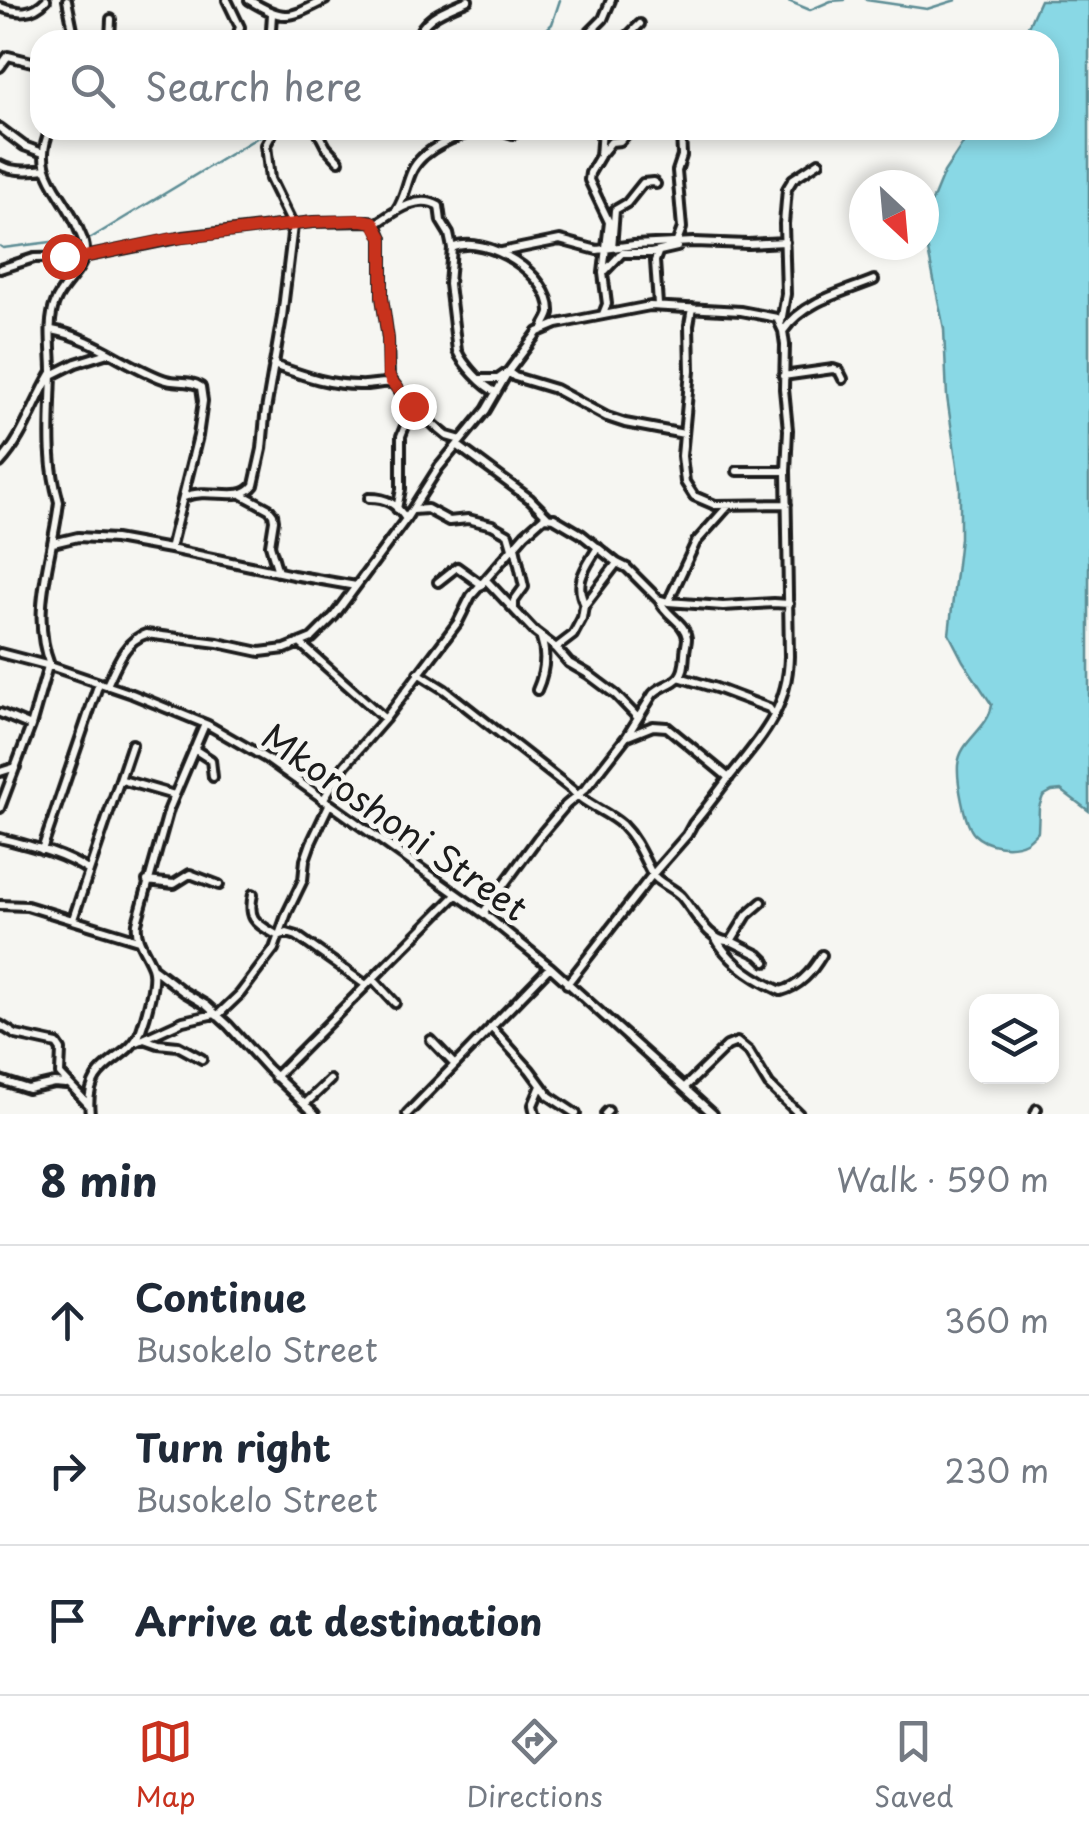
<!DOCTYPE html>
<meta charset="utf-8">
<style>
:root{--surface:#fff;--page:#f6f6f7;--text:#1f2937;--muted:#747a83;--line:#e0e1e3;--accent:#c8321e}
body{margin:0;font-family:"Playpen Sans",sans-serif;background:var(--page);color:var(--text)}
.controls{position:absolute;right:30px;bottom:30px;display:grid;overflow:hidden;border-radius:20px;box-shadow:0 5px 15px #0003}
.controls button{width:90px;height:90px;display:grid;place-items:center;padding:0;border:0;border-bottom:2px solid var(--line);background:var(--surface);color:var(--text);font:50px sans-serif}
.compass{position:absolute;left:849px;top:170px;width:90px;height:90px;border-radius:50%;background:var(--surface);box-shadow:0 5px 15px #0003;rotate:154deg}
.stop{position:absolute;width:30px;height:30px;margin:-22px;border:8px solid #c8321e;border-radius:50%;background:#fff}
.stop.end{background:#c8321e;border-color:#fff;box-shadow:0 2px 10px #0008}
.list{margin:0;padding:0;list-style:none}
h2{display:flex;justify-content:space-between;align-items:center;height:130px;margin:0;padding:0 40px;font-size:42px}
h2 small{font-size:32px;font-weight:400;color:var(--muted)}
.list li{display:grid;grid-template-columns:65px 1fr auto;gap:30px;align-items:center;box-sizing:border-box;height:150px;padding:0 40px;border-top:2px solid var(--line)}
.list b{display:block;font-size:38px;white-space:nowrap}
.list p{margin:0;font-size:32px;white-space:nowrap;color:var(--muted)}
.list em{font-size:32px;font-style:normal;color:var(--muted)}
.icon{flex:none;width:55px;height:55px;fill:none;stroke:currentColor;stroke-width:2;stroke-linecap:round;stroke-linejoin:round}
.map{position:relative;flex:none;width:1089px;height:1114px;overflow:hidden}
.search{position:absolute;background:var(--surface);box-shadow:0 5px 15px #0003;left:30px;right:30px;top:30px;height:110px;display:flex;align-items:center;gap:25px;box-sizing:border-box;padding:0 35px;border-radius:30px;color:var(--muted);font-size:38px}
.sheet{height:580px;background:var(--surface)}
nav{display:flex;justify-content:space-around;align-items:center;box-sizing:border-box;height:140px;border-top:2px solid var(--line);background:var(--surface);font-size:28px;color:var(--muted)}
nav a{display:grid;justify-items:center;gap:5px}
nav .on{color:var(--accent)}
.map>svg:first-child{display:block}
</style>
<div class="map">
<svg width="1089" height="1114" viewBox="0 0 1089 1114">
<rect width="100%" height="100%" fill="#f6f6f2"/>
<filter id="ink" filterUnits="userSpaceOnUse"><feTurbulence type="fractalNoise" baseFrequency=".01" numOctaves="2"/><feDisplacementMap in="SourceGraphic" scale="20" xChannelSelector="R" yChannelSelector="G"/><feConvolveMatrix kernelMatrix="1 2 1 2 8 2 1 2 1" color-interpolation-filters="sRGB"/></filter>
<g filter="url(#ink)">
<path fill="#89d8e5" stroke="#5d8d95" stroke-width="2.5" d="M1040 0H1089V811L1061 790 1052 791 1043 796 1039 807 1038 831C1034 835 1031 839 1026 842 1011 850 986 846 974 834 964 823 957 780 958 765 960 740 988 730 992 705L963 661 949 634 960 538V487L947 397 944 329 926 241 928 211 944 172 972 130H1049V40H1022Z"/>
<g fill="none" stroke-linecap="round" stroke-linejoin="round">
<path stroke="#5d8d95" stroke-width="2.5" d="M786 0 810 10 831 1 845 0
M866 0 927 9 956 0
M536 40 552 24 560 0
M91 238 270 130
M0 246 3 248 75 239"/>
<g stroke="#1c1c1c" stroke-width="14">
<path id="minor" d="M67 0 75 40
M227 0 240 27 236 40
M249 0C286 22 289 18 325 0
M0 7C18 13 32 15 46 0
M272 14 271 30 274 40
M110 40 111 19
M417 40C422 16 448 9 468 0
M582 40 603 19 611 0
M624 40 640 24
M0 67 8 56 40 64
M0 128 24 146 43 153
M317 130 326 147 339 161
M500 130 513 134 522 130
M602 130 600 156 590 173 589 180 609 222 603 273 607 304 603 314
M602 153 611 142 620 141 630 130
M0 165C12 172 31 171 46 169
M397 209C405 197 406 184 412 171 423 148 458 135 481 130
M376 224C394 212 418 193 439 206L441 221 449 234 452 248 449 284 457 351C463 364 483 387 496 392
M676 244 682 228 677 171 682 156 681 130
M452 248C486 233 552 275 550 313 549 318 545 323 543 328
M612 248 615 210 627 203 643 183 653 182 656 184
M501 252 560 240 597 250 634 245 694 242 748 244 785 242
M658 253 655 261 658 305
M0 269 34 258 84 257 183 237 313 222 370 221 376 224 382 238V297L388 339 389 377 400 392 436 427 447 436 461 440
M604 272 622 253H651L677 247
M692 308 689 325 690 371 682 456 685 482 694 496 715 505 787 504
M781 322 786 294 784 224 787 189 793 179 819 162
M52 330C92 337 125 365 163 379 176 384 189 379 201 387L203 401 198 436 170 549
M784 330C804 301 842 293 874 280
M273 365C302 375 328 385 359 385 370 386 380 382 391 383
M52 375 76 363 108 353
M783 376 833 369 839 371 843 379
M480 379H498L508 372 515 377 555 389 607 417 625 423 684 434
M457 445 530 499 548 517
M0 463C24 437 33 404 51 374
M737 471H786
M243 495 269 509 273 514 274 520 270 545 278 572
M184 497C210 486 240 504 254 485L262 449 265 416 282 317 293 226 270 179 266 145 274 130
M369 498C388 498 396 504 406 519
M397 509 401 489V436L413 406
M413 510 427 509 449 521 468 519 492 525 508 534 512 548
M53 543 78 537 115 539 170 549 293 575 356 586
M486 580 535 632 556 648 569 663 588 674 616 695 637 717
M438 582 457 567 482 585
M668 602 696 542 729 505
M585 605C573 581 586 568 598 547
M514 609V601L524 587 515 547
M301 644 385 719
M556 648 573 635 582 618 584 606 617 563
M0 653 50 666 132 694 208 725 267 759 483 913 550 967 713 1114
M50 665C29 612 53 556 59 502 46 457 51 418 52 372 52 350 47 323 55 303 62 284 84 271 85 250 85 241 81 236 78 228 64 192 30 172 50 130
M418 673 445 690 571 789C584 805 607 811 622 825 636 839 642 855 651 872 656 882 672 887 681 896 694 911 710 944 731 941L747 915 762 902
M679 677 716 688 769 708 774 715
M107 685C116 666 125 640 146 634L218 643 260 652 285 649 312 638 334 616 406 519 439 467 486 410 508 372 538 332 557 324 650 306 741 311 777 318 783 331 785 345 784 389 788 430 786 471 789 656C788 711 759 740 727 780 716 795 705 810 693 824L687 835 652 875 567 984
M537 690C544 674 547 655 541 638
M0 713 31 726
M628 736 653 726 667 727 729 778
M194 749 211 760 213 777
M0 772 16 767
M122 780 174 795
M323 800 345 765 385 719 458 622 471 596 525 534 544 517 554 518 581 534 617 563 627 568 658 599 668 602 723 606 774 603 789 604
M0 808 31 726 48 666
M0 838C31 846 63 853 89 871
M42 850 99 683
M147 881 174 884 190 874 219 885
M253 894C247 921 257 923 278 936L287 933 297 936 366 985
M0 905 27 906 138 940
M483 913 538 838 566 805 585 789 602 768 627 736 653 694C660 686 672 685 679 677 685 670 684 662 685 654 685 648 687 643 687 638 685 622 666 616 659 600
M73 919 132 744
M715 937C729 963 754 979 781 991 800 986 812 972 822 955
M731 941 759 955 766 962
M154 969 184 992 206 1005 228 1025 267 1068 315 1114
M373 979 395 1003
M217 1016 240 994 274 949 287 913 303 880 305 860 311 843 329 805
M0 1025 16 1035 57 1044 61 1050 60 1074 88 1104
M491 1027 530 1070 549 1096 576 1114
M144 1039 158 1044 178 1046 202 1059
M431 1040 454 1064
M137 1042 183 1021 215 1014
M275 1077 456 895
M0 1080 28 1089 54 1083 66 1084
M685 1087 727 1046 737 1042 749 1052 769 1085 799 1114
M305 1104 330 1080
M90 1114C83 1059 129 1064 141 1030 146 1016 157 980 152 967 146 951 135 941 137 923L169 809 205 724
M407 1114 550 967
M535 1114 533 1105 541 1086
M605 1114 608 1111
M1035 1114 1037 1109"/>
</g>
<use href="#minor" stroke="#f6f6f2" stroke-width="6"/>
</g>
</g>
<g fill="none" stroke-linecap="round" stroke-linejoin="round" filter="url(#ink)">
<path stroke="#c8321e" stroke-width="12" d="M64 256 84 257 170 239 313 222 362 220 373 222 382 238V297L388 339V374L392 382 413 406"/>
</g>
<g text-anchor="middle" stroke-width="10" stroke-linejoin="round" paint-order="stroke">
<g font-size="35" fill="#1c1c1c" stroke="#f6f6f2">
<text transform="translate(394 823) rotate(35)" y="12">Mkoroshoni Street</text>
</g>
</g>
</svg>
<div class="controls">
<button><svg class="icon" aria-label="layers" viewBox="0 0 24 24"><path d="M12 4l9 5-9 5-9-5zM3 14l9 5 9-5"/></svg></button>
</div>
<svg class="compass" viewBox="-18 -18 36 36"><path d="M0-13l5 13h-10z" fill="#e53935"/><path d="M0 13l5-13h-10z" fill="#747a83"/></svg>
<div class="stop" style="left:64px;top:256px"></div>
<div class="stop end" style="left:413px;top:406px"></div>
<div class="search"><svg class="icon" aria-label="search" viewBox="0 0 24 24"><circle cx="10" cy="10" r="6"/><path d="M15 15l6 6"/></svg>Search here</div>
</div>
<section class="sheet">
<h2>8 min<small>Walk · 590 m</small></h2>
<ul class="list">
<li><svg class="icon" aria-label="ahead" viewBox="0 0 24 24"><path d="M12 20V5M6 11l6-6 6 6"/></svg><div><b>Continue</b><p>Busokelo Street</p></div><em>360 m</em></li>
<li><svg class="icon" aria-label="right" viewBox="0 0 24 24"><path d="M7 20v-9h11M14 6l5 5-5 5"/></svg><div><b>Turn right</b><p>Busokelo Street</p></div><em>230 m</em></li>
<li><svg class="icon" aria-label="arrive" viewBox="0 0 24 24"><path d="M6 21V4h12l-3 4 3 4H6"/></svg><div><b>Arrive at destination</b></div></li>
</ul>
</section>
<nav>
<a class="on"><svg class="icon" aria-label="map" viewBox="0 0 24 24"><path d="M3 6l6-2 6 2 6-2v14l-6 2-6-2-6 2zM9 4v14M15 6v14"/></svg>Map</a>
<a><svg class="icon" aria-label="directions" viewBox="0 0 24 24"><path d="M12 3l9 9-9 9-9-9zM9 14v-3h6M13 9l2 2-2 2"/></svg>Directions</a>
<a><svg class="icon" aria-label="saved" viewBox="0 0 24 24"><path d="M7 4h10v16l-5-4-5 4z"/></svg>Saved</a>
</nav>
